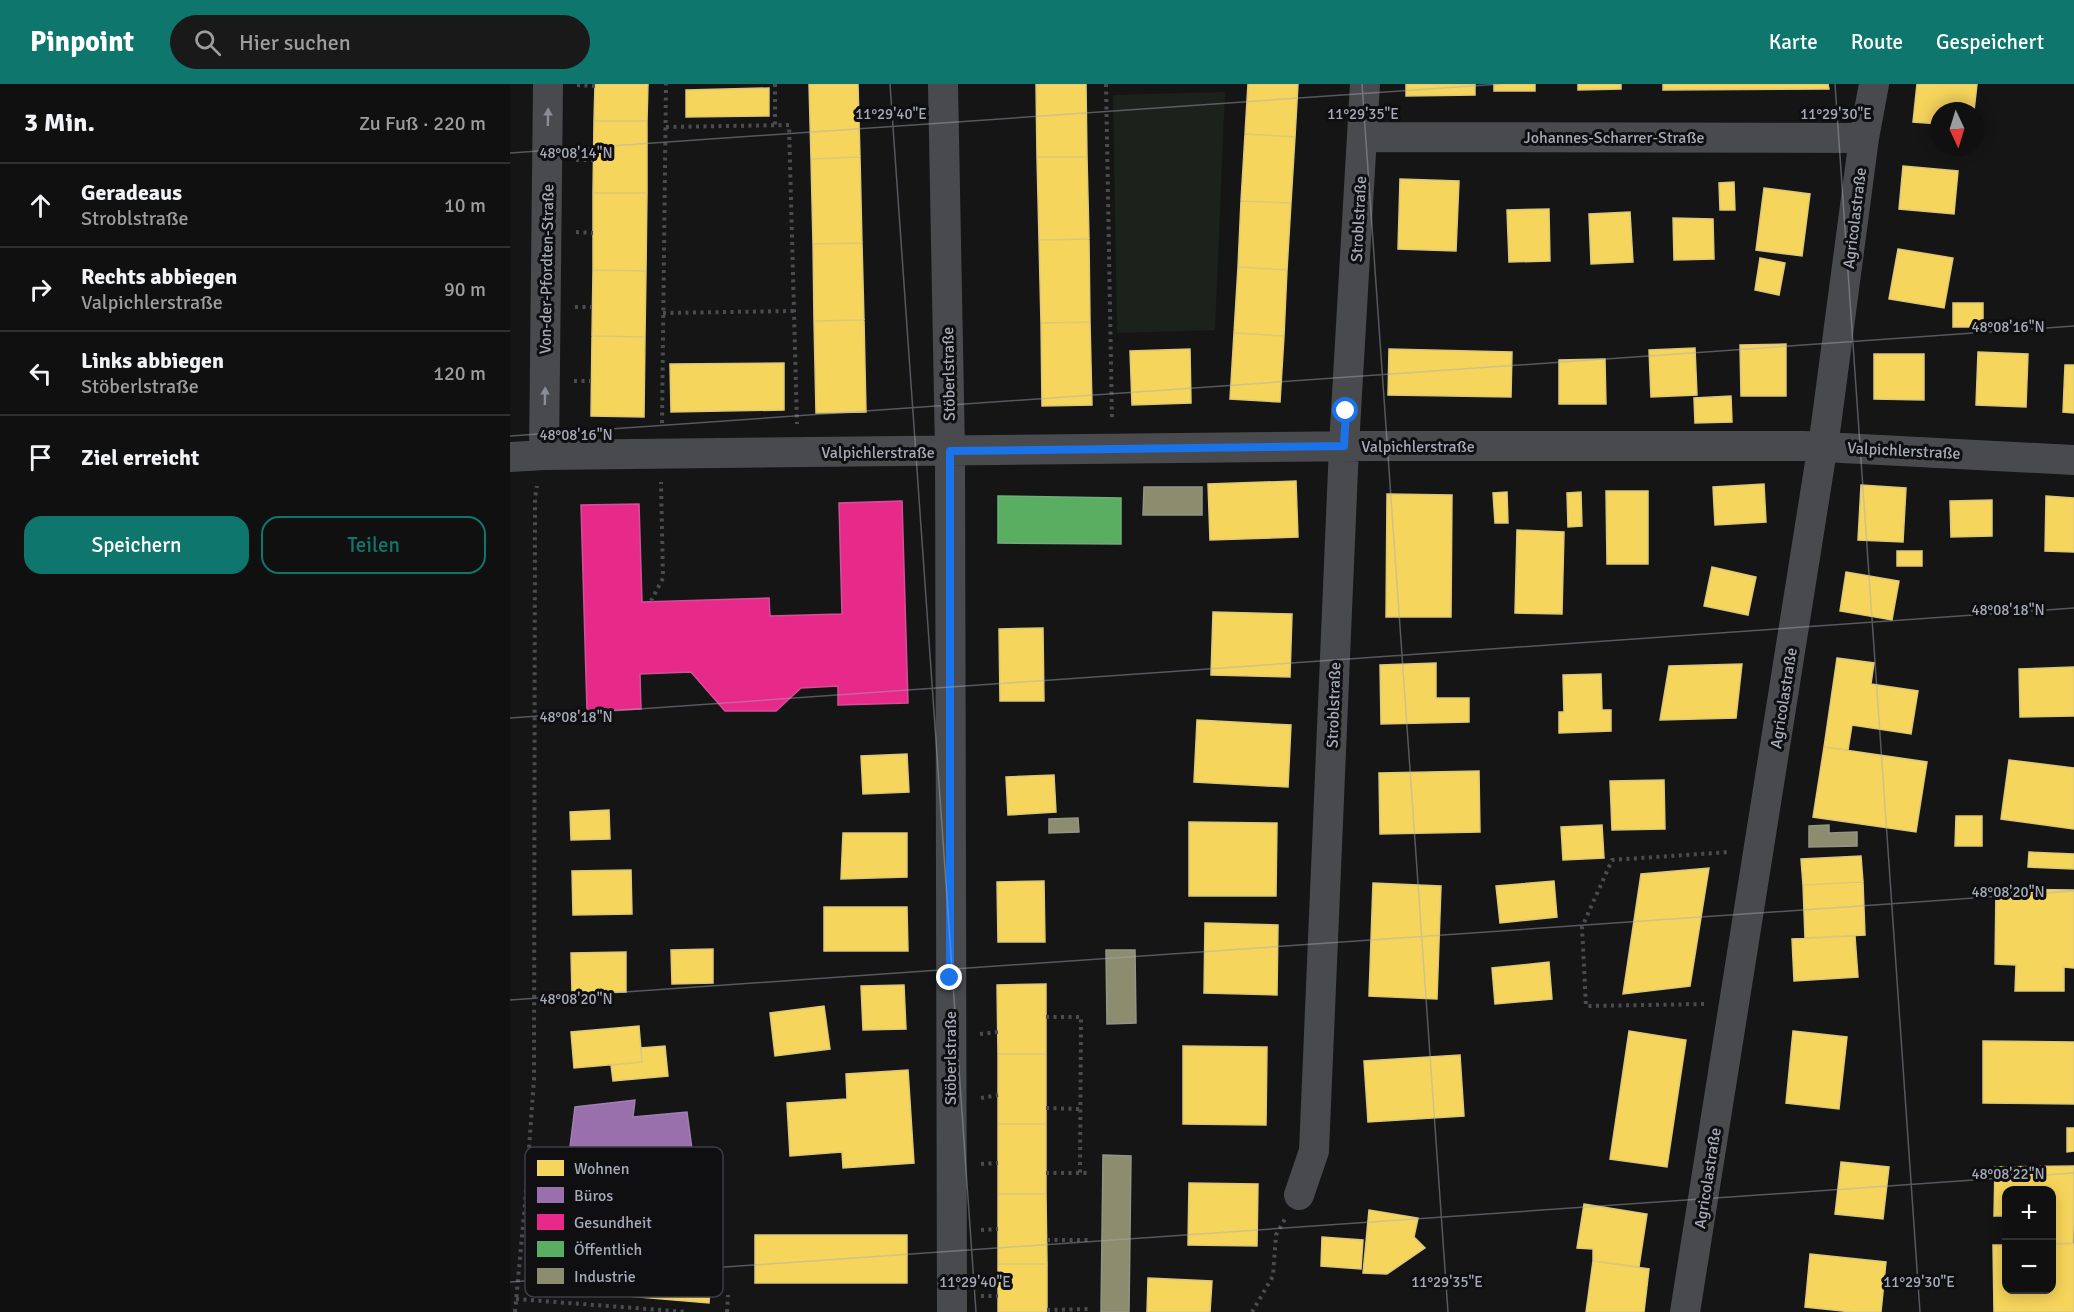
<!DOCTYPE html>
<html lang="de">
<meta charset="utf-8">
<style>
:root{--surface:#101010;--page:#191919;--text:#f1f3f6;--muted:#9c9d9f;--line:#303030;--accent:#0f766e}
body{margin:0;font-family:Signika,sans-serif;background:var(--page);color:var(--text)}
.controls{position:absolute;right:18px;bottom:18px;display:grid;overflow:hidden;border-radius:12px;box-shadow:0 3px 15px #0003}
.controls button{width:54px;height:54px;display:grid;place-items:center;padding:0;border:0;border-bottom:2px solid var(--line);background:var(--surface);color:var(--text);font:30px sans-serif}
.compass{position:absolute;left:1420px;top:18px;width:54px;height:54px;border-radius:50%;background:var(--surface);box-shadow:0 3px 15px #0003;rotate:176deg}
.stop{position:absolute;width:18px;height:18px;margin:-14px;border:4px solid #1a73e8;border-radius:50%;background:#fff}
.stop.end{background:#1a73e8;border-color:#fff;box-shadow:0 2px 6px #0008}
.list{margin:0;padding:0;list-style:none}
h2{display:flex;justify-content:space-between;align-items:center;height:78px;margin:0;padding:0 24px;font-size:26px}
h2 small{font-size:20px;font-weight:400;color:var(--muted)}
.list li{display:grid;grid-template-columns:39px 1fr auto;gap:18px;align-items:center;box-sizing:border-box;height:84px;padding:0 24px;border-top:2px solid var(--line)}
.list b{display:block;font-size:22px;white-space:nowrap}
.list p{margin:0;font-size:20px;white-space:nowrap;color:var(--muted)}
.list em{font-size:20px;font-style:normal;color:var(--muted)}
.actions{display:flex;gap:12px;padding:18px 24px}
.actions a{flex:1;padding:14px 0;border:2px solid var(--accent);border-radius:18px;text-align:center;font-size:21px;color:var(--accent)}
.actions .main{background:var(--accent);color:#fff}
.icon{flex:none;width:33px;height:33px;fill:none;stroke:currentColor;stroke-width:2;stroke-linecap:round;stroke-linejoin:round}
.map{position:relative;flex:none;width:1564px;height:1228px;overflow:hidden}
header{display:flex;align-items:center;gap:36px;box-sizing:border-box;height:84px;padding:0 30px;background:var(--accent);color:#fff}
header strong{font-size:28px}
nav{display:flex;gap:33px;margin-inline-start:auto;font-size:21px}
.search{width:420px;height:54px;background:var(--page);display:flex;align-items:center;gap:15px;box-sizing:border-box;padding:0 21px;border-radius:33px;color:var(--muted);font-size:22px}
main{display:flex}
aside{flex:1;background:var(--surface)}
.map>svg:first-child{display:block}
</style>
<header>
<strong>Pinpoint</strong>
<div class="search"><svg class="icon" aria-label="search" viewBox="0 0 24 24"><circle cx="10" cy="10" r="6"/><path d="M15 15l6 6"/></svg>Hier suchen</div>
<nav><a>Karte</a><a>Route</a><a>Gespeichert</a></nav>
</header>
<main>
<aside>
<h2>3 Min.<small>Zu Fuß · 220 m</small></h2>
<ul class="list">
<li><svg class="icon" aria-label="ahead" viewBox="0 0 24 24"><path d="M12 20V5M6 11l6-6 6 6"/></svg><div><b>Geradeaus</b><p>Stroblstraße</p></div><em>10 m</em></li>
<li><svg class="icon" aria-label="right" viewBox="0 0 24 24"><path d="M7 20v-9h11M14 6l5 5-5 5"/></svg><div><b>Rechts abbiegen</b><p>Valpichlerstraße</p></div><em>90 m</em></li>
<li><svg class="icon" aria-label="left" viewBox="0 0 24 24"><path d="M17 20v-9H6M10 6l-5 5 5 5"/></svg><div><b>Links abbiegen</b><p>Stöberlstraße</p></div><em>120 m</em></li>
<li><svg class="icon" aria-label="arrive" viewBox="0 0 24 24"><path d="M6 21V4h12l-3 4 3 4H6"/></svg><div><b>Ziel erreicht</b></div></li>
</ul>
<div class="actions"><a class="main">Speichern</a><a>Teilen</a></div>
</aside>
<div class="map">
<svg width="1564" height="1228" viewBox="0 0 1564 1228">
<rect width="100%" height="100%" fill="#151515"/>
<path fill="#1b221c" d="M715 8 705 246 607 249 603 11Z"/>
<path fill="#f6d55c" stroke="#ddc877" stroke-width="1.5" d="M85 0H138L137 37H84Z
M299 0H348L350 73 301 75Z
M526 0H576L577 73H527Z
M738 0H788L785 53 735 50Z
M896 0H965V11L896 12Z
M984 0H1025V7H984Z
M1068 0H1111V5L1068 6Z
M1153 0H1318L1319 5 1153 6Z
M1407 0H1467L1464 27H1429V40L1403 38Z
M259 4V32L176 33V6Z
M84 37H137V109H83Z
M735 50 785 53 781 119 731 117Z
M350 73 352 159 303 160 301 75Z
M527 73H577L579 155 529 156Z
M1393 82 1448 87 1444 130 1389 125Z
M890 95 949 97 946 167 888 165Z
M1224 98 1225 126H1210L1209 99Z
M1254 104 1300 110 1292 172 1246 166Z
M83 109H137L136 187 83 186Z
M731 117 781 119 777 186 728 183Z
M1039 125 1040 177 999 178 997 126Z
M1120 128 1123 178 1081 180 1079 130Z
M1163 134 1203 135 1204 175 1164 176Z
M579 155 580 238 531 239 529 156Z
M352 159 354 236 304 237 303 160Z
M1388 165 1443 174 1434 224 1379 215Z
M1250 174 1275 179 1269 211 1245 206Z
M728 183 777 186 774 252 724 249Z
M83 186 136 187 135 253 82 252Z
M1443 219H1473V243H1443Z
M354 236 356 328 306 329 304 237Z
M580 238 582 321 532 322 531 239Z
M724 249 774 252 770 318 720 315Z
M82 252 135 253 134 333 81 332Z
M1276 260V312H1231L1230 261Z
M1185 264 1187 311 1141 313 1139 266Z
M680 265 681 319 622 321 620 267Z
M879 265 1002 268 1001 313 878 311Z
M1468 268 1518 270 1516 323 1466 321Z
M1364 270H1414V316L1364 315Z
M1095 275 1096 320H1049V276Z
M274 279V326L161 328 160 280Z
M1555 281H1564V329L1553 328Z
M1221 312 1222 338 1185 339 1184 314Z
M786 397 788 453 700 456 698 400Z
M1254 400 1256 438 1205 441 1203 403Z
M1351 401 1396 404 1393 458 1348 456Z
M1096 407H1138V480H1097Z
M997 408 998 439H985L983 409Z
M1071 408 1072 442 1058 443 1057 409Z
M877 410 942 411 941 533H876Z
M1536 412 1564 414V468L1535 467Z
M1482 416V452L1441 453 1440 417Z
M1007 446 1054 448 1052 530 1005 529Z
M1387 467H1412V482H1387Z
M1202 483 1246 493 1238 531 1194 522Z
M1336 488 1389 497 1382 536 1330 527Z
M703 528 782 530 780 593 701 591Z
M533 544 534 617H490L489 545Z
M1327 574 1364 579 1361 600 1408 607 1401 650 1342 641 1338 666 1314 663Z
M926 579V614H959V638L871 640 870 581Z
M1232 580 1226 634 1150 636 1159 582Z
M1564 583V632L1510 633 1509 585Z
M1091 590 1092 626H1101V647L1049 649V628H1054L1053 591Z
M687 636 781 641 778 703 684 698Z
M1314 663 1417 678 1406 748 1303 733Z
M397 670 399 708 353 710 351 672Z
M1499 676 1564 684V745L1491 735Z
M969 687 970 748 870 750 869 689Z
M544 691 546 728 498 731 496 693Z
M1154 696 1155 745 1102 746 1100 697Z
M99 726 100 755 61 756 60 728Z
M1446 732H1472V762H1445Z
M679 738 767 739 766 812H679Z
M1092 741 1094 774 1053 776 1051 743Z
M333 749H397V793L331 795Z
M1519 768 1564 770V785L1518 783Z
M1351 772 1353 798 1293 801 1291 775Z
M1199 784 1180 902 1113 910 1131 790Z
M121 786 122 830 63 831 62 787Z
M534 797 535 858H488L487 798Z
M1044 797 1047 833 990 839 986 802Z
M1353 798 1355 851 1295 854 1293 801Z
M863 799 931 802 927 915 859 912Z
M1486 805 1564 806V884L1554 883V907H1505L1506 881 1485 880Z
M314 823H397L398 867H314Z
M695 839 768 841 767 911 694 909Z
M1345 852 1348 893 1284 897 1282 855Z
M203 865V899L162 900 161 866Z
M116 868V908L62 909 61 869Z
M1039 878 1042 915 985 920 982 884Z
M536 900V970H488L487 901Z
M394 901 396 945 353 946 351 902Z
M314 922 320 965 265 972 260 929Z
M129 942 132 978 64 984 61 948Z
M1119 947 1176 956 1157 1083 1100 1075Z
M1283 947 1337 953 1329 1025 1276 1019Z
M1473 957 1564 958V1020L1473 1019Z
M155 962 158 992 103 997 101 981 132 978 131 964Z
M673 962 757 963 756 1041 673 1040Z
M488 970H536V1040H488Z
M950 971 954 1032 858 1038 854 977Z
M398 986 404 1079 333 1084 332 1068 280 1072 277 1019 337 1015 336 990Z
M488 1040H536V1110H488Z
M1557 1044H1564V1067L1557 1068Z
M1331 1078 1379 1083 1373 1135 1325 1130Z
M1564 1082 1563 1159 1544 1160 1542 1106H1496V1132H1484L1485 1083Z
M679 1099 748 1100 747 1162 678 1161Z
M488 1110H536L537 1180H488Z
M1074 1120 1137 1130 1129 1183 1083 1177V1165L1067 1164Z
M859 1126 908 1134 904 1153 915 1164 877 1190 853 1189Z
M245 1151H397V1199H245Z
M812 1153 853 1156 851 1185 811 1182Z
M51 1158 203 1170 199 1219 47 1206Z
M1542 1160H1564V1228H1484L1483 1161H1496V1206H1542Z
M1300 1170 1376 1178 1371 1228H1342L1295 1223Z
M1083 1177 1139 1185 1134 1228H1076Z
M488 1180H537V1228H488Z
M638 1194 702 1197 700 1228H637Z"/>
<path fill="#9970ab" stroke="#9c81af" stroke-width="1.5" d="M125 1016 123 1033 177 1028 184 1080 123 1086 120 1107 54 1111 65 1023Z"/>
<path fill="#e7298a" stroke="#d35098" stroke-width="1.5" d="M392 417 398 619 328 621V602L291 604 266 627H215L181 588 130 590 131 625 77 627 71 421 129 420 132 518 259 514 260 532 332 530 329 419Z"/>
<path fill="#5aae61" stroke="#70ad7b" stroke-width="1.5" d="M488 412 611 414V460L488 459Z"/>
<path fill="#8c8c6e" stroke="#939584" stroke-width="1.5" d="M634 403H692V431H633Z
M568 734 569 748 539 749V735Z
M1319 741V749L1347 748V762L1299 763V742Z
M596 866H625L626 939 597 940Z
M593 1071 621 1072 619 1228H591Z"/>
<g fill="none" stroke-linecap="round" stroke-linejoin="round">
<path stroke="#4a4c50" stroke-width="4" stroke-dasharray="3 4.5" stroke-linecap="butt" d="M265 0V42
M596 0 602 336
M67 1 85 2
M156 43 279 41 287 340
M66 76H84
M66 148 83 149
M65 223H82
M153 229 284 227
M64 297H81
M152 339 156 0
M141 517 153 494 151 398
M1194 920 1076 922 1072 843 1102 776 1219 768
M536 933H571L570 1089
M470 950 488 948
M471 1014 488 1011
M536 1024 570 1025
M471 1080 488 1079
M536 1089H579
M471 1146 488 1145
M537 1156H579
M471 1212H488
M6 1215 177 1228
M537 1226 578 1225
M5 1228 15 1120 24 995 25 414 27 402
M217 1228 218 1211
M742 1228 763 1192 766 1151 775 1135"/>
<path stroke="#494a4e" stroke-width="30" d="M433 0 440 367 442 1228
M853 53 1354 54
M34 371 38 0
M0 373 34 371 855 362H1294L1564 376
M789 1111 804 1067 834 362 855 0
M1175 1228 1316 341 1354 54 1364 0"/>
</g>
<defs><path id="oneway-solid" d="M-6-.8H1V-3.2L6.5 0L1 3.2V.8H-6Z" transform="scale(1.5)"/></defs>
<g fill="#898d98">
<use href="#oneway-solid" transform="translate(38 33) rotate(-89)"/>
<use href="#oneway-solid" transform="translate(35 312) rotate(-89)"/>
</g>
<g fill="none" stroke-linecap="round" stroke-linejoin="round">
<path stroke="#1a73e8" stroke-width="8" d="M440 894V367L834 362 836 327"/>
</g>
<path fill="none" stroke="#a4aab7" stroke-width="1.5" stroke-opacity="0.45" d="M380 0 466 1228M852 0 938 1228M1325 0 1410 1228M0 69 991 0M0 352 1564 242M0 634 1564 524M0 916 1564 807M0 1198 1564 1089"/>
<g text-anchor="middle" stroke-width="6" stroke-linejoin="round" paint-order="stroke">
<g font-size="16" fill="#a4aab7" stroke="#0f0f11">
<text x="1104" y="59">Johannes-Scharrer-Straße</text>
<text transform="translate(1344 134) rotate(-83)" y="6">Agricolastraße</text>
<text transform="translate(848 135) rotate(-87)" y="6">Stroblstraße</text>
<text transform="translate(36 185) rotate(-89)" y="6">Von-der-Pfordten-Straße</text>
<text transform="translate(438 290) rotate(-91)" y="6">Stöberlstraße</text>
<text x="908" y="368">Valpichlerstraße</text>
<text transform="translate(1394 366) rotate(3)" y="6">Valpichlerstraße</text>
<text x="368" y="374">Valpichlerstraße</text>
<text transform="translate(1273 614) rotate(-81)" y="6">Agricolastraße</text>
<text transform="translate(823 621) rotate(-88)" y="6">Stroblstraße</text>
<text transform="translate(440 974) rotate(-90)" y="6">Stöberlstraße</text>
<text transform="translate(1197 1094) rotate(-81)" y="6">Agricolastraße</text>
</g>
</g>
<rect x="15" y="1063" width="198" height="150" rx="9" fill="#0f0f11" stroke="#3c3e43" stroke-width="1.5"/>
<rect x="27" y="1076" width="27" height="16" fill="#f6d55c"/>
<rect x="27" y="1103" width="27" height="16" fill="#9970ab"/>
<rect x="27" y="1130" width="27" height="16" fill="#e7298a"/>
<rect x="27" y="1157" width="27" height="16" fill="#5aae61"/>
<rect x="27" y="1184" width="27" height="16" fill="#8c8c6e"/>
<g font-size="16" fill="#a4aab7">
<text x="64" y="1090">Wohnen</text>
<text x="64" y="1117">Büros</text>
<text x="64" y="1144">Gesundheit</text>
<text x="64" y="1171">Öffentlich</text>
<text x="64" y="1198">Industrie</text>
</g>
<g font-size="15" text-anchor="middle" fill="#a4aab7" stroke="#0f0f11" stroke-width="6" stroke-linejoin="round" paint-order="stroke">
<text x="381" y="35">11°29'40"E</text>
<text x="853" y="35">11°29'35"E</text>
<text x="1326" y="35">11°29'30"E</text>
<text x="66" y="74">48°08'14"N</text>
<text x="1498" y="248">48°08'16"N</text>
<text x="66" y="356">48°08'16"N</text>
<text x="1498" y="531">48°08'18"N</text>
<text x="66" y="638">48°08'18"N</text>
<text x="1498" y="813">48°08'20"N</text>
<text x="66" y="920">48°08'20"N</text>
<text x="1498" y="1095">48°08'22"N</text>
<text x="465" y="1203">11°29'40"E</text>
<text x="937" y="1203">11°29'35"E</text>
<text x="1409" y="1203">11°29'30"E</text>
</g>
</svg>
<div class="controls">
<button>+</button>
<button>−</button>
</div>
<svg class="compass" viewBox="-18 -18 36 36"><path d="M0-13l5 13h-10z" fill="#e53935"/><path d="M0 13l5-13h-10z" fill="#9c9d9f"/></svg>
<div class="stop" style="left:836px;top:327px"></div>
<div class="stop end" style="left:440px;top:894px"></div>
</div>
</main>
